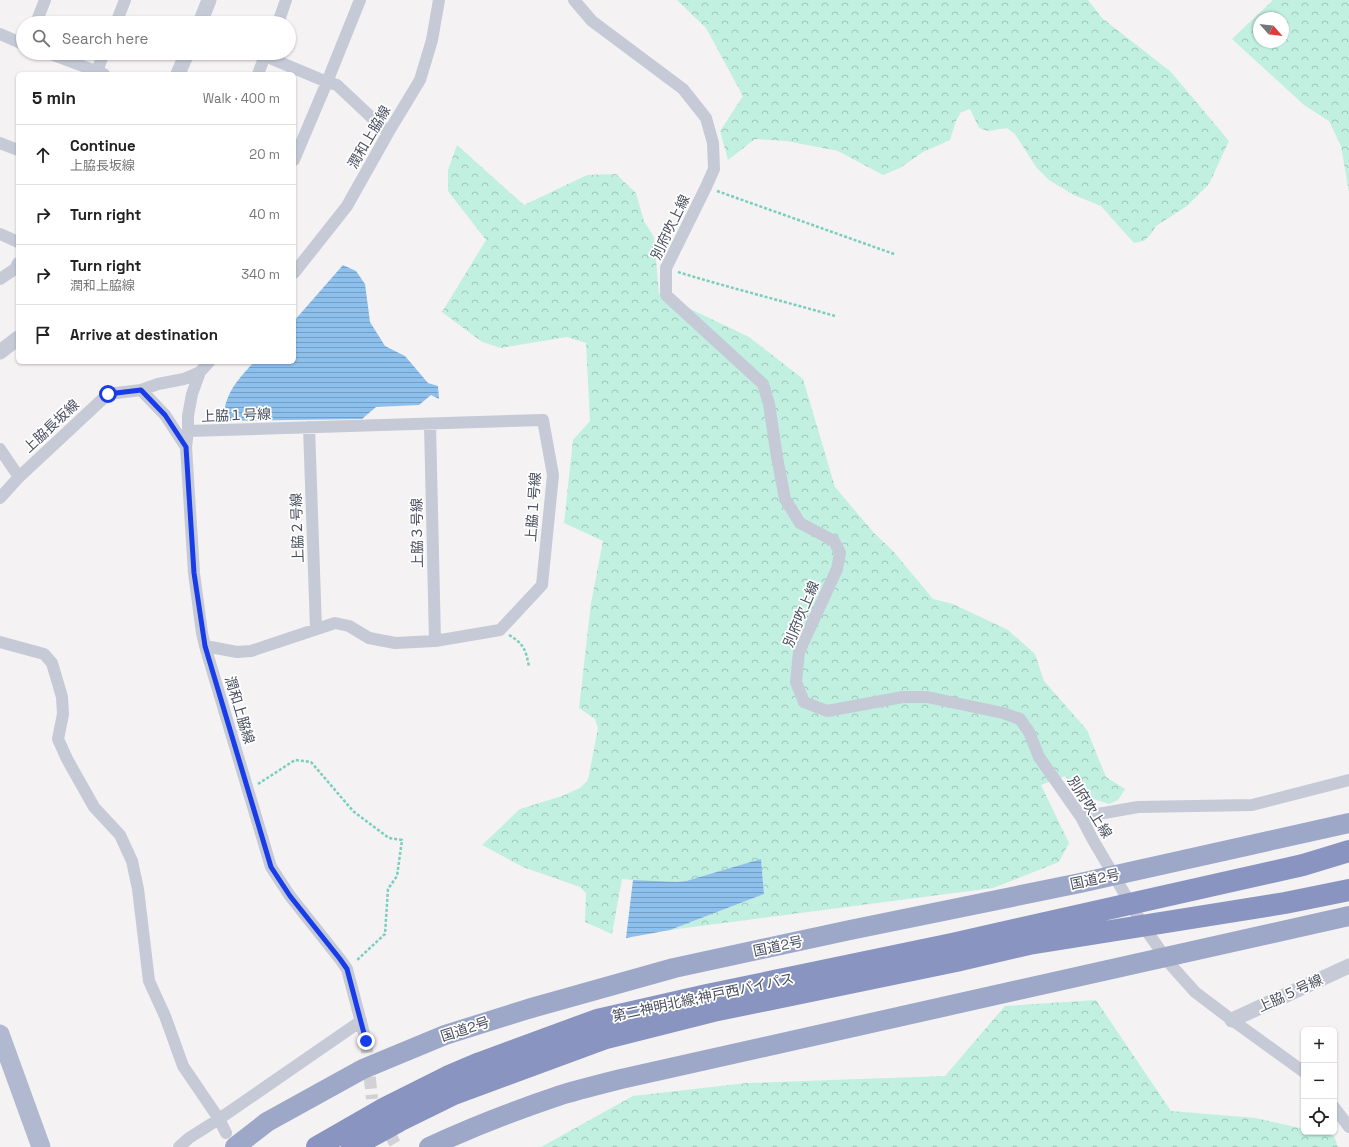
<!DOCTYPE html>
<meta charset="utf-8">
<style>
:root{--surface:#fff;--page:#f6f6f6;--text:#222;--muted:#767676;--line:#e0e0e0}
body{margin:0;font-family:"Space Grotesk","Noto Sans JP",sans-serif;background:var(--page);color:var(--text)}
.controls{position:absolute;right:12px;bottom:12px;display:grid;overflow:hidden;border-radius:6px;box-shadow:0 1px 3px #0004}
.controls button{width:36px;height:36px;display:grid;place-items:center;padding:0;border:0;border-bottom:1px solid var(--line);background:var(--surface);color:var(--text);font:20px sans-serif}
.compass{position:absolute;left:1253px;top:12px;width:36px;height:36px;border-radius:50%;background:var(--surface);box-shadow:0 1px 3px #0004;rotate:117deg}
.stop{position:absolute;width:12px;height:12px;margin:-9px;border:3px solid #183ce7;border-radius:50%;background:#fff}
.stop.end{background:#183ce7;border-color:#fff;box-shadow:0 1px 4px #0008}
.list{margin:0;padding:0;list-style:none}
h2{display:flex;justify-content:space-between;align-items:center;height:52px;margin:0;padding:0 16px;font-size:17px}
h2 small{font-size:13px;font-weight:400;color:var(--muted)}
.list li{display:grid;grid-template-columns:26px 1fr auto;gap:12px;align-items:center;box-sizing:border-box;height:60px;padding:0 16px;border-top:1px solid var(--line)}
.list b{display:block;font-size:15px;white-space:nowrap}
.list p{margin:0;font-size:13px;white-space:nowrap;color:var(--muted)}
.list em{font-size:13px;font-style:normal;color:var(--muted)}
.icon{flex:none;width:22px;height:22px;fill:none;stroke:currentColor;stroke-width:2;stroke-linecap:round;stroke-linejoin:round}
.map{position:relative;flex:none;width:1349px;height:1147px;overflow:hidden}
.search{position:absolute;background:var(--surface);box-shadow:0 1px 3px #0004;left:16px;top:16px;width:280px;height:44px;display:flex;align-items:center;gap:10px;box-sizing:border-box;padding:0 14px;border-radius:22px;color:var(--muted);font-size:15px}
.panel{position:absolute;background:var(--surface);box-shadow:0 1px 3px #0004;left:16px;top:72px;width:280px;height:292px;border-radius:6px}
.map>svg:first-child{display:block}
</style>
<div class="map">
<svg width="1349" height="1147" viewBox="0 0 1349 1147">
<defs>
<pattern id="forest-crowns" width="20" height="18" patternUnits="userSpaceOnUse"><rect width="20" height="18" fill="#c1f0e0"/><path d="M2 6a3 3 0 1 1 6 0M12 15a3 3 0 1 1 6 0" fill="none" stroke="#9fc5b9"/></pattern>
<pattern id="water-rules" width="6" height="5" patternUnits="userSpaceOnUse"><rect width="6" height="5" fill="#8ec0ed"/><path d="M0 2.5h6" fill="none" stroke="#769ec3"/></pattern>
</defs>
<rect width="100%" height="100%" fill="#f4f2f2"/>
<path fill="url(#forest-crowns)" fill-rule="evenodd" d="M677 0H1088L1102 18 1171 72 1229 141 1209 184 1187 206 1156 226 1151 234 1144 241 1134 243 1101 206 1074 195 1049 180 1036 167 1015 134 1007 128 988 131 979 128 970 109 961 112 956 121 950 140 923 152 900 168 883 175 838 151 787 141 755 139 728 160 720 131 743 96 706 28Z
M1273 0H1349V193L1341 146 1329 121 1304 105 1232 39ZM1259 18H1283V42H1259Z
M457 145 524 205 587 175 616 174 636 193 644 221 654 237 659 294 749 337 803 379 835 487 874 533 893 551 933 599 953 604 1008 630 1035 654 1044 681 1087 730 1106 777 1125 789 1118 800 1109 804 1084 796 1065 776 1041 785 1069 843 1059 862 993 888 670 930 764 894 761 860 686 881C665 884 643 881 622 879L612 934 585 922 586 893 580 887 523 867 482 845 520 809 562 796 580 788 588 780 598 728 595 719 579 708 591 603 603 541 564 523 573 440 590 421 586 343 567 337 501 348 482 342 442 312 486 240 448 191V170Z
M1096 1000 1171 1111 1256 1118 1304 1129V1132H1315L1334 1136 1338 1147H541L633 1096 747 1083 945 1076 1005 1006Z"/>
<path fill="url(#water-rules)" d="M343 265 356 271 365 284 370 322 385 346 405 356 428 383 438 386 439 399 431 395 419 405 376 407 362 419 222 421C227 391 234 384 254 362H294V321Z
M761 859 764 894 670 930 626 938 633 880 676 882 686 881Z"/>
<g fill="none" stroke-linecap="round" stroke-linejoin="round">
<path stroke="#d2d1d5" stroke-width="12" stroke-dasharray="12 6" stroke-linecap="butt" d="M366 1041 372 1099
M389 1133 397 1147"/>
<path stroke="#78cfbb" stroke-width="2.5" stroke-dasharray="3 2" stroke-linecap="butt" d="M717 191 894 254
M678 272C730 288 783 301 835 316
M509 635C524 644 526 650 529 667
M258 784 295 760 311 762 353 811 389 838 402 840 397 876 388 889 385 934 356 961"/>
<path stroke="#c5cad6" stroke-width="12" d="M360 0 327 82 337 85 388 133
M574 0 592 21 683 89 706 118 713 143 714 169 706 187 666 268V295L763 384 769 404 777 457 785 499 800 523 834 541 840 553 837 569 799 652 796 682 804 702 827 711 903 697H927L1003 713 1020 719 1029 732 1039 757 1081 817 1093 840 1146 930 1170 964 1195 992 1232 1020 1304 1072
M36 23 45 0
M116 23 125 0
M278 23 286 0
M0 34 23 44
M48 53 104 74
M265 56 327 82 294 160
M97 71 104 53
M258 74 266 53
M0 143 18 150
M0 234 18 242
M294 273 347 206 388 133 420 80 432 40 439 0
M0 279 15 269 18 263
M209 362 200 372 192 394 188 416V431L186 447 194 573 202 633 205 646 271 867 290 896 340 959 347 969 366 1041
M141 390 165 415 186 447
M430 424 435 641
M309 427 316 629
M188 431 543 420 553 475 542 585 500 630 435 641 395 643 369 638 349 626 335 623 251 651 237 652 205 646
M0 449 19 477
M0 498 19 477 108 394 141 390 158 384 184 379 200 372
M0 642 44 654 52 663 62 697 63 714 58 739 67 759 94 807 120 835 132 861 138 889 149 981 165 1016 183 1066 219 1119 226 1133
M1081 817 1138 807 1252 805 1349 780
M1334 1107 1349 1127
M179 1147 189 1138 219 1119 361 1021"/>
<path stroke="#c5cad6" stroke-width="15" d="M200 23 209 0
M178 74 187 53
M0 352 18 338
M1232 1020 1349 966"/>
<path stroke="#b1b9d0" stroke-width="19" d="M0 1034 41 1147"/>
<path stroke="#9da7c8" stroke-width="20" d="M235 1147 267 1122 363 1069 445 1035 528 1009 674 968 850 930 1080 883 1349 823
M429 1147C472 1127 516 1110 561 1095 581 1089 601 1084 621 1079L1349 916"/>
<path stroke="#8995c0" stroke-width="22" d="M317 1147 385 1108 447 1077 480 1063 597 1020 707 995 952 944 1303 865 1349 851
M352 1147 399 1121 454 1094 606 1038 713 1011 956 961 1029 944 1285 903 1349 890"/>
</g>
<g fill="none" stroke-linecap="round" stroke-linejoin="round">
<path stroke="#183ce7" stroke-width="5" d="M108 394 141 390 165 415 186 447 194 573 205 646 271 867 290 896 340 959 347 969 366 1041"/>
</g>
<g text-anchor="middle" stroke-width="3.5" stroke-linejoin="round" paint-order="stroke">
<g font-size="14" fill="#494f5f" stroke="#fff">
<text transform="translate(369 137) rotate(-60)" y="5">潤和上脇線</text>
<text transform="translate(670 227) rotate(-64)" y="5">別府吹上線</text>
<text transform="translate(236 415) rotate(-2)" y="5">上脇１号線</text>
<text transform="translate(51 426) rotate(-43)" y="5">上脇長坂線</text>
<text transform="translate(533 507) rotate(-86)" y="5">上脇１号線</text>
<text transform="translate(297 528) rotate(-92)" y="5">上脇２号線</text>
<text transform="translate(417 533) rotate(-91)" y="5">上脇３号線</text>
<text transform="translate(801 614) rotate(-67)" y="5">別府吹上線</text>
<text transform="translate(240 710) rotate(73)" y="5">潤和上脇線</text>
<text transform="translate(1090 807) rotate(58)" y="5">別府吹上線</text>
<text transform="translate(1095 879) rotate(-12)" y="5">国道2号</text>
<text transform="translate(778 946) rotate(-12)" y="5">国道2号</text>
<text transform="translate(1290 993) rotate(-25)" y="5">上脇５号線</text>
<text transform="translate(703 997) rotate(-12)" y="5">第二神明北線;神戸西バイパス</text>
<text transform="translate(465 1029) rotate(-18)" y="5">国道2号</text>
</g>
</g>
</svg>
<div class="controls">
<button>+</button>
<button>−</button>
<button><svg class="icon" aria-label="locate" viewBox="0 0 24 24"><circle cx="12" cy="12" r="6"/><path d="M12 2v4M12 18v4M2 12h4M18 12h4"/></svg></button>
</div>
<svg class="compass" viewBox="-18 -18 36 36"><path d="M0-13l5 13h-10z" fill="#e53935"/><path d="M0 13l5-13h-10z" fill="#767676"/></svg>
<div class="stop" style="left:108px;top:394px"></div>
<div class="stop end" style="left:366px;top:1041px"></div>
<div class="search"><svg class="icon" aria-label="search" viewBox="0 0 24 24"><circle cx="10" cy="10" r="6"/><path d="M15 15l6 6"/></svg>Search here</div>
<section class="panel">
<h2>5 min<small>Walk · 400 m</small></h2>
<ul class="list">
<li><svg class="icon" aria-label="ahead" viewBox="0 0 24 24"><path d="M12 20V5M6 11l6-6 6 6"/></svg><div><b>Continue</b><p>上脇長坂線</p></div><em>20 m</em></li>
<li><svg class="icon" aria-label="right" viewBox="0 0 24 24"><path d="M7 20v-9h11M14 6l5 5-5 5"/></svg><div><b>Turn right</b></div><em>40 m</em></li>
<li><svg class="icon" aria-label="right" viewBox="0 0 24 24"><path d="M7 20v-9h11M14 6l5 5-5 5"/></svg><div><b>Turn right</b><p>潤和上脇線</p></div><em>340 m</em></li>
<li><svg class="icon" aria-label="arrive" viewBox="0 0 24 24"><path d="M6 21V4h12l-3 4 3 4H6"/></svg><div><b>Arrive at destination</b></div></li>
</ul>
</section>
</div>
